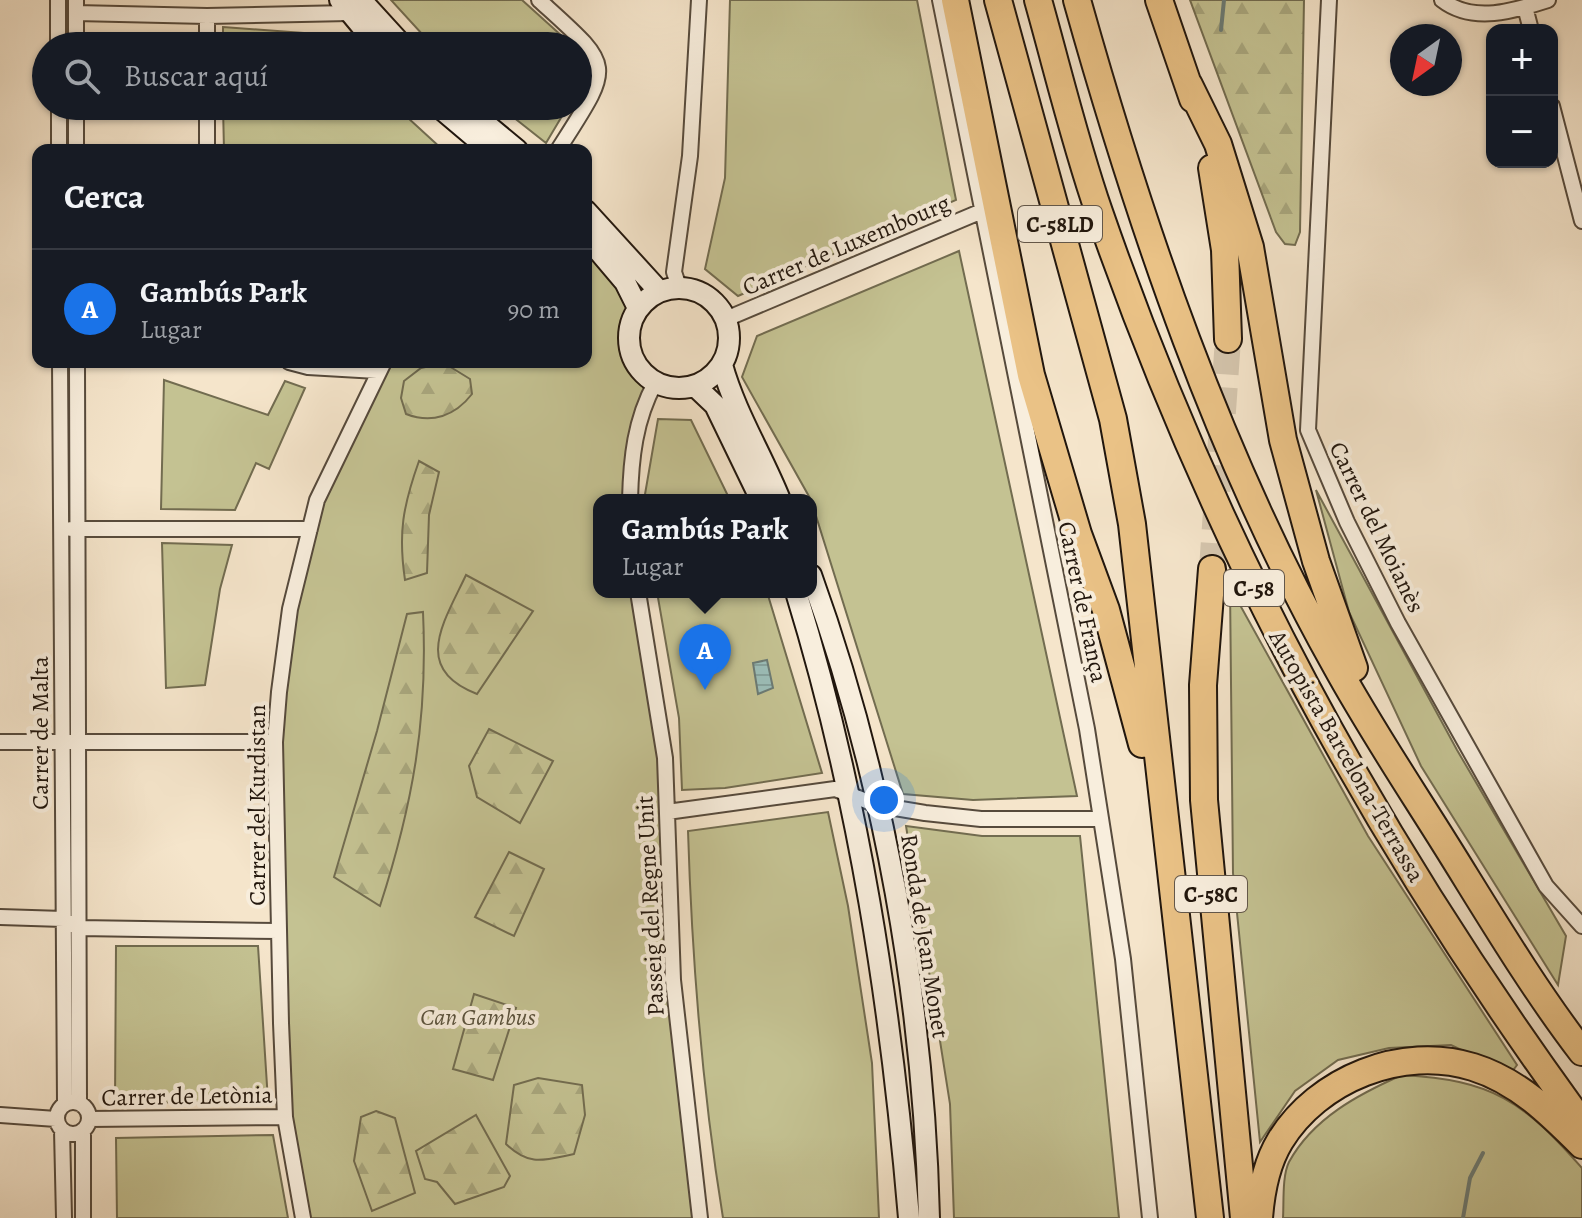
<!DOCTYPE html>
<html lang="es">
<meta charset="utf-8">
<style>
:root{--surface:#171b24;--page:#242831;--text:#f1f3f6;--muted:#9ea1a6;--line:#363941;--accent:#1a73e8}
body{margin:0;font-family:Alegreya,serif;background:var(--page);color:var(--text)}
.controls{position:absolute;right:24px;top:24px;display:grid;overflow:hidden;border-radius:16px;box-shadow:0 2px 6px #0004}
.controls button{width:72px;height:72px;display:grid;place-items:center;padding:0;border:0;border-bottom:2px solid var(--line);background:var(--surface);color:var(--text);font:40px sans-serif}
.compass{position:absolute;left:1390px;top:24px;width:72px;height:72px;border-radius:50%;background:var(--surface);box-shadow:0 2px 6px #0004;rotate:213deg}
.you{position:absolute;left:884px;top:800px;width:28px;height:28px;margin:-20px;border:6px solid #fff;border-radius:50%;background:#1a73e8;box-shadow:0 0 0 12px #1a73e833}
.badge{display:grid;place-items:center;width:52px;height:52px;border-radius:50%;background:var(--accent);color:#fff;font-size:26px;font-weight:700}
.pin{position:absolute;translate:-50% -66px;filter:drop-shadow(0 2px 4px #0008)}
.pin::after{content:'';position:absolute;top:42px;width:28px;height:24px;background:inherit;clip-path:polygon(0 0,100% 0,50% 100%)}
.popup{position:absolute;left:593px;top:494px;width:224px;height:104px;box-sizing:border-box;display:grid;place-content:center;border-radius:16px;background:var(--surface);filter:drop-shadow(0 2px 6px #0005);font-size:26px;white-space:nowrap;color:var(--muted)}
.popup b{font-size:30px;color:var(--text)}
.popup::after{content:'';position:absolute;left:50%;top:100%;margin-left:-16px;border:16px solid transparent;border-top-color:var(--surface)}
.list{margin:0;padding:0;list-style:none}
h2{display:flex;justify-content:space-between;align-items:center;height:104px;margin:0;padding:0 32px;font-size:34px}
h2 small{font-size:26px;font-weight:400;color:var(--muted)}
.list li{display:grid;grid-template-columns:52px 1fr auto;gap:24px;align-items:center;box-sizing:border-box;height:120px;padding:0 32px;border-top:2px solid var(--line)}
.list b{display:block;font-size:30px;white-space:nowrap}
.list p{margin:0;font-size:26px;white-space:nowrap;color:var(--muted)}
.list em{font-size:26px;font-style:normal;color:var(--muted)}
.icon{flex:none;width:44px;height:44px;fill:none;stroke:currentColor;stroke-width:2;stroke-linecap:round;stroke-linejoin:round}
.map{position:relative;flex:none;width:1582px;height:1218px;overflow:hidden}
.search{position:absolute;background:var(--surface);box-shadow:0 2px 6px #0004;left:32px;top:32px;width:560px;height:88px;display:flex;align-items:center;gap:20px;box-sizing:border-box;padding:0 28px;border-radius:44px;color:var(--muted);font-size:30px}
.panel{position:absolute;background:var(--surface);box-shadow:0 2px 6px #0004;left:32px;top:144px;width:560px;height:224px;border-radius:16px}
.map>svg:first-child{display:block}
</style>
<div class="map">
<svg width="1582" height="1218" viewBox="0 0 1582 1218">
<defs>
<pattern id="forest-firs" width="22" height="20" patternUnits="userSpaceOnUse" patternTransform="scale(2)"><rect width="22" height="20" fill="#c4c292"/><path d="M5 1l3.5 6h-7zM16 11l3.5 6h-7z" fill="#a8a67d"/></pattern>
<pattern id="water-rules" width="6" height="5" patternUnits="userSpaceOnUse" patternTransform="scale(2)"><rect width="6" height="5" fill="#9cbfba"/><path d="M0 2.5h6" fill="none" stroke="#86a39f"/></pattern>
</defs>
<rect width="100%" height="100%" fill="#f5e5cb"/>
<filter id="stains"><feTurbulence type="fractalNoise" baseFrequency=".0025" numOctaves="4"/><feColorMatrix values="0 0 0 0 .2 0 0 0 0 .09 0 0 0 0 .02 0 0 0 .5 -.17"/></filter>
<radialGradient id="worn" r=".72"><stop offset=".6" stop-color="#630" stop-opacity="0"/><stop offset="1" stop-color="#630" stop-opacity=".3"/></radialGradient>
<path fill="#c4c292" stroke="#726c50" stroke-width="2" d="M391 0H522L573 46H433Z
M730 0H917L956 200 738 296 705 269 725 178Z
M223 27 317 34 330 46H223Z
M223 106H395L443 150H224Z
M499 106H568L546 143Z
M586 236 638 308C623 339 629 361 655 383L642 408 630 500H599V592H638L652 663 673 980 700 1218H303L285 1117 279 692 317 500 384 362H586Z
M959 251 1077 796 973 800 903 794 811 500 742 377 757 336Z
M164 380 268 415 285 381 305 388 269 469 256 463 235 510 161 509Z
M658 419 691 420 730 500H644Z
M1316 490 1457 750 1566 936 1558 985 1421 766 1349 612Z
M162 543 232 545 220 589 205 685 166 688Z
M1230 587 1368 836 1517 1065 1511 1073 1451 1045 1389 1048 1338 1060 1295 1091 1260 1142 1233 873Z
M657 592H767L822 773 725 788 682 790 679 718Z
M828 812 848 906 872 1063 879 1218H723C702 1089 692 961 688 831Z
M906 826 982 836H1080L1119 1218H954L950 1104Z
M116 946H258L268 1101 115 1103Z
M1402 1075C1493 1080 1523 1101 1582 1168V1218H1283C1284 1202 1282 1176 1289 1162 1313 1118 1359 1094 1402 1075Z
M273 1135 288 1218H117L116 1138Z"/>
<path fill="url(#forest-firs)" stroke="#726c50" stroke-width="2" d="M1190 0H1304L1300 232 1295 245 1285 244 1276 232Z
M444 363 470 379 472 394C455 416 432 424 406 414L401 398 404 381 421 368Z
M419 461 439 472 429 515 427 573 405 580C398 533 403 506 419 461Z
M466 575 533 611 477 694C411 669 444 622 466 575Z
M423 612C428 719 413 804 380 906L334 877 377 731 407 614Z
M489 729 553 761 520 823 477 797 469 766Z
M509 852 544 869 514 936 475 917Z
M474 994 516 1008 493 1080 453 1069Z
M538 1078 582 1085 585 1115 574 1154C544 1160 530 1167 506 1144L514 1085Z
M376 1111 395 1118 415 1193 372 1211 354 1161 361 1117Z
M476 1115 510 1176 504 1187 455 1204 437 1182 425 1179 416 1151Z"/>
<path fill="url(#water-rules)" stroke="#6b7b75" stroke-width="2" d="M767 660 773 688 758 694 753 663Z"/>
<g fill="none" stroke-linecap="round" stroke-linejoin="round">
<path stroke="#6b7b75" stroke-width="4" d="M1221 30 1224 0
M1463 1218 1470 1178 1483 1153"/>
<path stroke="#d5c6ae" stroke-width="26" stroke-dasharray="26 13" stroke-linecap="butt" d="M1212 569 1228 339"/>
<g stroke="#564a3c" stroke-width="18">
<path id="street" d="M58 0V46
M76 0V46
M539 0C615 69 614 62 558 150
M940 0 1087 729 1123 959 1150 1218
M1329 0 1308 430 1347 522 1398 623 1546 886 1582 926
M1442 0C1473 24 1514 11 1548 0
M1525 7 1531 30
M76 13 207 16 349 13
M207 16V46
M59 106V150
M76 106V150
M207 106V150
M1552 106 1582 221
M679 287 674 272 690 156 699 0
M726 319 982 211
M60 362 65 1104
M77 362 79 1103
M289 362 308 367 377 371
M630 500C631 458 635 420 655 383
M71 529H310
M638 592 665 758 673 980 700 1218
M0 742H275
M667 812 835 789 877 805 925 813 981 819H1101
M0 917 63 919 79 928 278 931
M57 1118a16 16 0 1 1 32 0a16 16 0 1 1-32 0Z
M0 1115 56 1119
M89 1119 285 1117
M62 1130 64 1218
M83 1218V1130
M303 1218 285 1117 281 1023 275 742 279 692 290 609 317 500 384 362"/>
</g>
<g stroke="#21160d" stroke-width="24">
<path id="secondary" d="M340 0 378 46
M361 0 403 46
M438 106 490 150
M464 106 517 150
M586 211 659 291
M586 236 625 282 638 308
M629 338a50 50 0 1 1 100 0a50 50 0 1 1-100 0Z
M722 365C735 412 762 455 780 500
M695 386 715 405 761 500
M811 575C884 777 924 1003 929 1218
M796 592C859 797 891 1005 909 1218"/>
</g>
<g stroke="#21160d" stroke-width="30">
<path id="highway" d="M955 0 1031 375 1078 534 1106 610 1142 744
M998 0 1113 419 1132 524 1210 1218
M1038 0C1058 71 1075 143 1099 212 1215 547 1373 837 1582 1123
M1077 0C1141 228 1219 457 1335 664 1370 728 1411 789 1449 850 1492 919 1533 988 1582 1052
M1159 0 1193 99
M1189 85 1218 144 1250 247 1283 440 1316 561 1354 668
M1212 168 1225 250 1228 339
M1212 569 1203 685 1204 800 1244 1218
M1259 1218C1261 1192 1266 1164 1280 1141 1318 1079 1402 1045 1473 1067 1518 1081 1550 1113 1582 1145"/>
</g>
<use href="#street" stroke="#f8eedd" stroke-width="14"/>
<use href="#secondary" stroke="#f8eedd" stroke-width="20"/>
<use href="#highway" stroke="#eac286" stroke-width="26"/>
</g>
<g text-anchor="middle" stroke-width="8" stroke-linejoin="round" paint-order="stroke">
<g fill="#f8eedd" stroke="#62574b" stroke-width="2">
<rect x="1018" y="206" width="84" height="36" rx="6"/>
<rect x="1224" y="570" width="60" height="36" rx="6"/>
<rect x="1175" y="876" width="72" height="36" rx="6"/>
</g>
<g font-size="22" font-weight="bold" fill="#21160d">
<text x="1060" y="232">C-58LD</text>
<text x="1254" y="596">C-58</text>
<text x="1211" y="902">C-58C</text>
</g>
<g font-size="24" fill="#21160d" stroke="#f8eedd">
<text transform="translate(846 245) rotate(-23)" y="8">Carrer de Luxembourg</text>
<text transform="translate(1377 527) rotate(64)" y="8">Carrer del Moianès</text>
<text transform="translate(1083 602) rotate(78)" y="8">Carrer de França</text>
<text transform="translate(40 733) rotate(-90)" y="8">Carrer de Malta</text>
<text transform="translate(1347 756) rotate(60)" y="8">Autopista Barcelona-Terrassa</text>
<text transform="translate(257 805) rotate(-90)" y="8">Carrer del Kurdistan</text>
<text transform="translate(650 906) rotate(-93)" y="8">Passeig del Regne Unit</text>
<text transform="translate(925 936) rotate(81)" y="8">Ronda de Jean Monet</text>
<text transform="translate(187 1096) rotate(-1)" y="8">Carrer de Letònia</text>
</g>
<g font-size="24" font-style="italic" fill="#5a523c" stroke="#f8eedd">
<text x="478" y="1025">Can Gambus</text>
</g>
</g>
<rect width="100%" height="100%" filter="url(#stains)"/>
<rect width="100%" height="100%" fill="url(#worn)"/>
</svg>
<div class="controls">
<button>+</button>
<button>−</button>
</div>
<svg class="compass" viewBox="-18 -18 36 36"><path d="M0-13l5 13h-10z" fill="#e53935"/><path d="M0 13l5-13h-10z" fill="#9ea1a6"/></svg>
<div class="you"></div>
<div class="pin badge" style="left:705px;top:690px">A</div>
<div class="popup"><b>Gambús Park</b>Lugar</div>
<div class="search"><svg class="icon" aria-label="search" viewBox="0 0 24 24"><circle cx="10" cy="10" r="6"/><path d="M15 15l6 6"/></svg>Buscar aquí</div>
<section class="panel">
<h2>Cerca<small></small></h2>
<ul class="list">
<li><span class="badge">A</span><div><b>Gambús Park</b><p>Lugar</p></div><em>90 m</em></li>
</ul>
</section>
</div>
